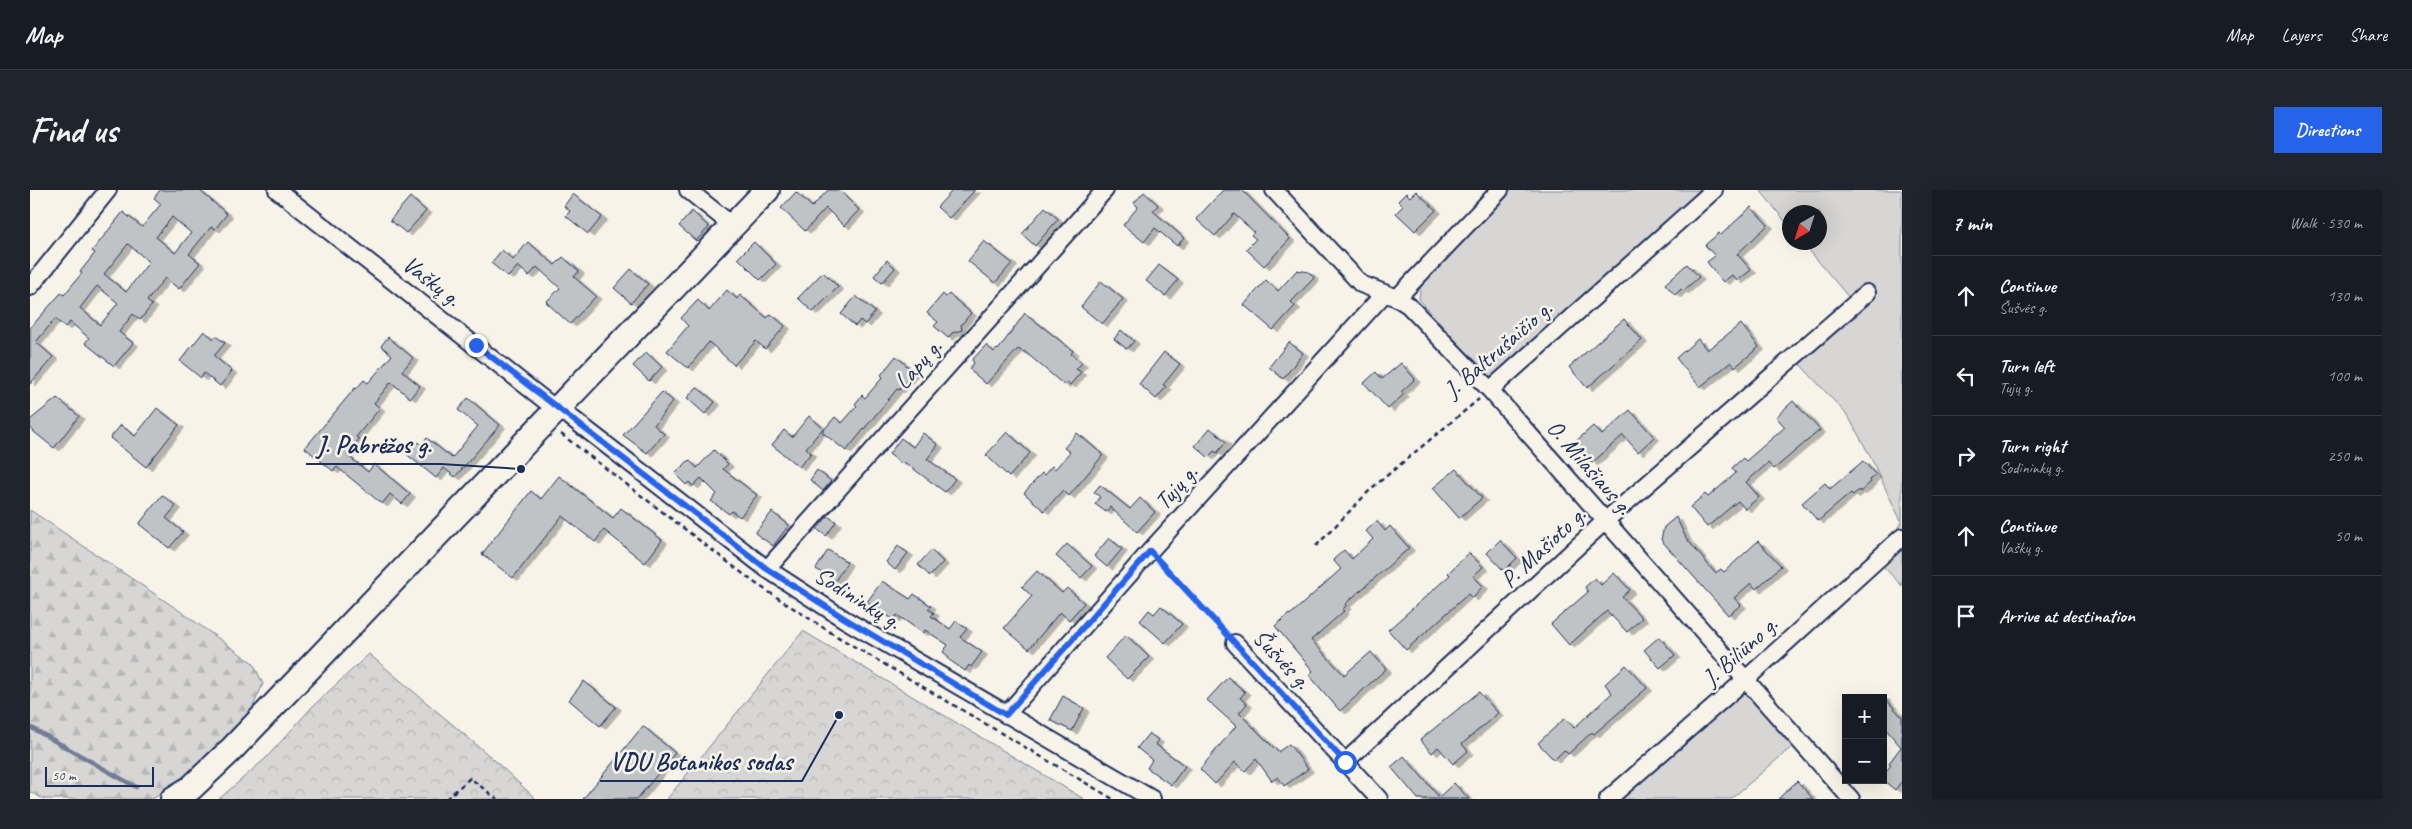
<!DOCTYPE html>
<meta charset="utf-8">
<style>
:root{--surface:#171b24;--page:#20242c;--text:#f1f3f6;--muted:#9ea1a6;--line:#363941;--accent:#2563eb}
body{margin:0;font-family:Caveat,sans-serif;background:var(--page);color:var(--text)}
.controls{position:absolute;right:15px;bottom:15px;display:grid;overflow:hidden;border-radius:0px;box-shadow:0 5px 20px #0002}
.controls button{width:45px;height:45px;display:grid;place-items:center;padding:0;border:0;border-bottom:1px solid var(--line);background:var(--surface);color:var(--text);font:25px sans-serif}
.compass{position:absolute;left:1752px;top:15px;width:45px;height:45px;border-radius:50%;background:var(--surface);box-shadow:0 5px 20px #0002;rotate:219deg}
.scale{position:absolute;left:15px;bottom:12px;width:109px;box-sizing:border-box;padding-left:5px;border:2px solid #1b2f5e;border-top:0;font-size:14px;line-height:18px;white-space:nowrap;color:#1b2f5e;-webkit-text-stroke:4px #f7f3e8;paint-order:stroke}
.stop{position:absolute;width:15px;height:15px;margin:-11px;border:4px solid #2563eb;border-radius:50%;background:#fff}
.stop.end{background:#2563eb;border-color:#fff;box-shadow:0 1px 5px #0008}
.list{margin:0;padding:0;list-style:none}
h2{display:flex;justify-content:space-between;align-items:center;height:65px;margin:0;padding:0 20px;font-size:21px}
h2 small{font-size:16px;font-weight:400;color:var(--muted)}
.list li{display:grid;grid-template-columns:32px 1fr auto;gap:15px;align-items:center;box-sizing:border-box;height:80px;padding:0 20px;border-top:1px solid var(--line)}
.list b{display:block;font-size:19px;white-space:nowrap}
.list p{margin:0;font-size:16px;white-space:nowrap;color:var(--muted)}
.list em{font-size:16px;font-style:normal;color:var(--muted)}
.icon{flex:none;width:28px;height:28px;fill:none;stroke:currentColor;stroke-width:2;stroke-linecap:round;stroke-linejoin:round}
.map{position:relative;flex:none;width:1872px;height:609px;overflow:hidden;border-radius:0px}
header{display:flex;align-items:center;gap:30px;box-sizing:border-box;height:70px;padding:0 25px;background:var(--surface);border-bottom:1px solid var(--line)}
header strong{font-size:24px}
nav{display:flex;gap:28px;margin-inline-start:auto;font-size:18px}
.intro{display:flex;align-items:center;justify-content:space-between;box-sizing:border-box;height:120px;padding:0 30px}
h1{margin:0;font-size:35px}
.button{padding:12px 22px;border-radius:0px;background:var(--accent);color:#fff;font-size:18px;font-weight:700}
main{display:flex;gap:30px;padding:0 30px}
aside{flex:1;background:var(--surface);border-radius:0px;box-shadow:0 5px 20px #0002}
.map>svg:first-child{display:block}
</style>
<header>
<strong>Map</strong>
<nav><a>Map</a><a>Layers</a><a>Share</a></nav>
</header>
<div class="intro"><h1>Find us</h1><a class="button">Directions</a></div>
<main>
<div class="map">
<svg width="1872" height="609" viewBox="0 0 1872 609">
<defs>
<pattern id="forest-firs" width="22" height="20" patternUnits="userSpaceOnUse" patternTransform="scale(1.25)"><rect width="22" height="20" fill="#d7d6d4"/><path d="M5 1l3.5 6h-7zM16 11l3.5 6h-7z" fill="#b8b8b8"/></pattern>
<pattern id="park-crowns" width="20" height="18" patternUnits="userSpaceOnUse" patternTransform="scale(1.25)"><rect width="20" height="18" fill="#d7d6d4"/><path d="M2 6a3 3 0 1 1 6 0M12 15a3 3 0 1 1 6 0" fill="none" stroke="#b8b8b8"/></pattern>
<filter id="shadow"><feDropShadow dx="5.5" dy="3" stdDeviation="0" flood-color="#0004"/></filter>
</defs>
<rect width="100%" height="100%" fill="#f7f3e8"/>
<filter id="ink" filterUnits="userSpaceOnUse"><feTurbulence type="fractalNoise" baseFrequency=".02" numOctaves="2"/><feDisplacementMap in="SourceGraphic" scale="10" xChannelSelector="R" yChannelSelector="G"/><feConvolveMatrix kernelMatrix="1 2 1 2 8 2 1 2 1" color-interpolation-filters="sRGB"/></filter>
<g filter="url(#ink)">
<path fill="#d7d6d4" stroke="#798299" d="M1479 0H1680L1468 186H1456L1389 109 1391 93Z
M1730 0H1872V396L1851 374 1871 331 1839 264 1818 226 1767 171 1831 122 1773 53 1790 52V22H1760L1759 36Z
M1715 501 1764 555 1701 609H1586Z"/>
<path fill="url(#forest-firs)" stroke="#798299" d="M0 320 150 421 223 473 233 494 219 525 171 576 149 594 122 609H14L0 602Z"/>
<path fill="url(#park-crowns)" stroke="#798299" d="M773 441 1054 609H637Z
M339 464 461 567 506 609H189L236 568 283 516Z"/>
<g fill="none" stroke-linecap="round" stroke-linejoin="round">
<path stroke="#727c95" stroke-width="4.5" d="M0 537 106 597"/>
</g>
<path fill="#c0c3c5" stroke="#1b2f5e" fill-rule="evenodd" filter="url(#shadow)" d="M130 0H169L197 24 185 39 181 37 159 64 170 73 149 99 135 88 117 111 122 115 110 130 103 124 89 142 103 153 84 176 55 153 59 148 40 132 35 137 25 129 6 152 23 167 0 194V138L31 103 34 105 52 83 50 82 65 63 62 61 93 22 112 37 131 14 124 8ZM142 27 161 43 145 63 126 47ZM98 54 119 72 96 102 74 84ZM67 96 88 113 70 135 50 118Z
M798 0H809L829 20 814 36 796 18 775 41 751 18 766 2 782 17Z
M923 0H945L919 28 907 17Z
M1193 0H1212L1260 49 1234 76 1216 59 1226 49 1221 45 1224 42 1204 24 1185 46 1166 29Z
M1386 1 1406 20 1385 41 1366 23 1373 16 1368 11 1376 3 1380 7Z
M1114 2 1128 15 1123 21 1154 48 1147 56 1125 38 1114 52 1093 35 1108 17 1104 13Z
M543 4 572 27 558 44 536 26 540 21 534 16Z
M380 7 396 21 376 43 360 30Z
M1015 17 1028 29 1005 56 992 44Z
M1721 17 1738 35 1707 64 1721 80 1707 91 1702 85 1693 92 1677 72 1685 66 1675 55 1689 43 1691 45Z
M662 21 679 37 666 51 649 36Z
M954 51 982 73 965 93 938 71Z
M498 52 525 75 533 67 549 81 544 87 566 106 540 134 516 112 530 98 507 77 499 86 488 76 478 87 461 73 472 60 483 70Z
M724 52 746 74 730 90 708 68Z
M857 70 865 78 852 93 844 86Z
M1657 74 1669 87 1653 101 1651 99 1645 105 1635 94Z
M1129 75 1148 90 1135 106 1116 91Z
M601 79 618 94 601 113 584 98Z
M1267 80 1279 82 1284 88 1261 112 1265 116 1243 140 1214 115 1236 90 1248 101Z
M793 82 808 97 783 122 768 108Z
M1071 91 1093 109 1072 134 1051 117Z
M697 100 707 109 710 105 737 128 741 124 755 136 735 159 726 151 704 175 679 152 658 178 637 161 658 136 651 128 668 110 679 121Z
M913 104 916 107 919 104 941 123 931 135 932 140 922 143 918 148 904 136 908 132 897 123Z
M826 106 845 122 835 134 830 130 825 136 811 124Z
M995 123 1043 161 1041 164 1052 173 1046 179 1051 182 1040 195 1036 192 1034 195 994 161 993 162 988 159 956 194 939 179 944 173 942 170 956 155 964 162 967 159 968 160Z
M1594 129 1612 150 1557 198 1539 177Z
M1711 134 1729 157 1705 177 1701 172 1670 197 1646 168 1668 149 1677 160Z
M1091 140 1104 151 1097 159 1084 149Z
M174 141 184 149 186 146 195 153 184 166 202 181 190 196 174 183 171 188 150 171Z
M358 147 383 168 372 181 390 196 380 208 361 192 344 213 350 218 326 247 329 249 317 265 338 282 344 274 380 304 372 314 360 304 352 314 307 277 303 281 275 258 325 198 326 199 334 190 338 193 362 165 351 156Z
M1259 152 1273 163 1253 189 1239 177Z
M616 162 632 177 619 191 603 176Z
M1134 162 1150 174 1133 195 1136 197 1126 209 1109 194Z
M866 166 884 182 869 200 867 199 816 261 792 242 805 227 812 233 827 216 825 214 832 205 835 208 853 187 851 185Z
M1371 173 1385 189 1371 202 1374 204 1358 219 1334 193 1346 182 1352 189Z
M667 197 685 212 675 224 657 208Z
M632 202 643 211 624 235 634 244 617 263 593 245Z
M27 208 49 226 24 258 4 242 0 237V230Z
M438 208 470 235 425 287 414 278 406 288 375 263 385 250 391 255 397 248 422 268 448 236 428 220Z
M1763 211 1790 240 1744 279 1738 273 1716 292 1729 307 1715 319 1708 311 1677 337 1660 317 1675 304 1678 307 1706 283 1702 278 1713 268 1716 271 1755 237 1746 227Z
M127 218 149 235 116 277 80 248 91 235 105 246Z
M1600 220 1624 247 1608 262 1593 245 1562 273 1544 253 1563 236 1572 245Z
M779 226 793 238 776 258 781 263 769 277 742 255 754 240 762 247Z
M1180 238 1196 252 1187 263 1184 261 1178 267 1165 256Z
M977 242 1000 263 979 287 956 265Z
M893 243 908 255 897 269 925 289 915 302 874 272 872 274 859 264 871 248 883 257Z
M1047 243 1073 265 1039 306 1033 300 1014 321 994 303 1012 283 1014 285 1022 276 1025 279 1040 262 1034 258Z
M684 260 698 274 693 279 727 305 710 327 702 321 699 324 681 311 687 304 671 288 663 296 659 292 656 295 645 284 659 270 667 278Z
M1833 271 1846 285 1840 290 1841 292 1830 302 1829 300 1823 305 1821 303 1788 331 1772 313 1795 293 1800 299Z
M1426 279 1452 308 1429 328 1403 298Z
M787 280 801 291 793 301 780 290Z
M529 286 583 328 591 318 632 350 615 373 574 340 565 352 532 326 483 388 452 364 501 301 511 309Z
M1070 295 1100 319 1110 308 1125 322 1107 342 1080 317 1076 322 1065 314 1070 307 1064 302Z
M132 305 146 316 136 328 153 342 139 358 109 334Z
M742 322 759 335 743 356 725 343Z
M798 326 806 332 796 346 787 339Z
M1646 327 1656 348 1685 383 1691 379 1694 382 1728 351 1751 376 1726 399 1721 393 1704 408 1711 415 1698 425 1631 350 1634 337Z
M1347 331 1355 341 1360 336 1379 358 1315 414 1316 416 1312 420 1314 421 1281 450 1314 485 1341 462 1356 479 1310 521 1279 485 1283 481 1245 436 1259 424 1260 425 1311 379 1303 370 1314 360 1322 369 1343 349 1336 341Z
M1079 348 1092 359 1077 377 1064 366Z
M1470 350 1487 368 1474 381 1457 363Z
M1037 354 1062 376 1051 388 1026 366Z
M868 356 878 363 865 380 856 372Z
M798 360 817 372 805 391 786 379Z
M901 360 913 372 900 386 888 375Z
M1439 363 1453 377 1443 386 1453 396 1442 408 1438 404 1376 460 1358 440 1420 385 1418 383Z
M1007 381 1032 403 1037 398 1054 413 1039 430 1030 422 999 459 974 438 1002 406 992 397Z
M1584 383 1600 400 1592 407 1612 428 1597 442 1577 421 1539 455 1521 434 1558 402 1555 397 1565 388 1571 395Z
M852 391 880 409 884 404 901 416 898 419 904 423 901 426 920 439 926 431 937 439 930 447 952 462 941 477 939 475 935 481 918 469 919 467 913 462 918 455 895 440 893 443 867 425 864 430 837 412Z
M1131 416 1152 434 1135 453 1110 431 1119 420 1124 424Z
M1096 445 1119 467 1097 489 1075 468Z
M1629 447 1645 465 1630 478 1614 460Z
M1596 475 1617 498 1564 544 1562 542 1538 564 1534 560 1524 570 1508 553 1535 528 1544 538 1582 503 1575 494Z
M1198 487 1215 502 1210 508 1217 514 1209 523 1248 562 1259 554 1278 579 1254 596 1248 587 1242 591 1226 569 1215 581 1205 572 1185 594 1170 579 1206 536 1177 510Z
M554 491 586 517 570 536 539 510Z
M1449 502 1468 523 1432 554 1438 561 1423 574 1408 557 1402 563 1390 550Z
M1033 506 1054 518 1042 541 1020 530Z
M1853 506 1872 527V591L1865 600 1853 590V585L1861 575 1859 573 1871 557 1853 536Z
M613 536 645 563 607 609H553Z
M1119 543 1128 550 1125 554 1155 576 1141 595 1117 578 1122 570 1107 558Z
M1374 566 1409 607 1424 593 1439 609H1388L1361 577Z
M1767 591 1783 609H1748Z"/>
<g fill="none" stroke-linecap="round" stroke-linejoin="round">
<g stroke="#1b2f5e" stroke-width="20">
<path id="street" d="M247 0 527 220 539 226 737 379 814 429 1122 609
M658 0 703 36
M1244 0 1331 94 1367 108 1378 115 1460 200 1821 609
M0 97 78 0
M1367 108 1470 0
M1460 200 1684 0
M737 379 1075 0
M1205 453 1349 609
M976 525 1120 361 1354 104
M1315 572 1575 331 1837 103
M1578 609 1715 490 1872 347"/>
</g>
<g stroke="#1b2f5e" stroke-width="28">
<path id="secondary" d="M143 609 161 598 201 560 737 0"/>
</g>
<path stroke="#1b2f5e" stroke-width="2.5" stroke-dasharray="5 4" stroke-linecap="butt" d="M531 244 725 393 803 444 1083 609
M1286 356 1342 298 1449 209
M1130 372 1196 443
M416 609 440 588 467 609"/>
<use href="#street" stroke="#f7f3e8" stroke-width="16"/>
<use href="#secondary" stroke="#f7f3e8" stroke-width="24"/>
</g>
</g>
<g fill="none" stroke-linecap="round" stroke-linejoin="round" filter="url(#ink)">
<path stroke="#2563eb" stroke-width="6" d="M446 155 737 379 814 428 976 525 1120 361 1315 572"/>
</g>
<g text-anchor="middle" stroke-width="5" stroke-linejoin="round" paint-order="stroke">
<g font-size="24" fill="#1b2f5e" stroke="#f7f3e8">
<text transform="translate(402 91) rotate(38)" y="8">Vaškų g.</text>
<text transform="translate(1468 159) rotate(-41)" y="8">J. Baltrušaičio g.</text>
<text transform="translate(888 174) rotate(-48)" y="8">Lapų g.</text>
<text transform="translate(1560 277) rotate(49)" y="8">O. Milašiaus g.</text>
<text transform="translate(1146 297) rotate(-48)" y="8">Tujų g.</text>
<text transform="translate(1513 357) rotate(-43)" y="8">P. Mašioto g.</text>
<text transform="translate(828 408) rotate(32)" y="8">Sodininkų g.</text>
<text transform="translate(1710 461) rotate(-42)" y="8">J. Biliūno g.</text>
<text transform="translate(1252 469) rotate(47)" y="8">Šušvės g.</text>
</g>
</g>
<path fill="none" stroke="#1b2f5e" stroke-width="2" d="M491 279L411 274H276M809 525L772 591H570"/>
<g fill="#1b2f5e" stroke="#f7f3e8" stroke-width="2">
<circle cx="491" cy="279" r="5"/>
<circle cx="809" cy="525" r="5"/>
</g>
<g font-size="25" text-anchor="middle" font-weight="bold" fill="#1b2f5e" stroke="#f7f3e8" stroke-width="5" stroke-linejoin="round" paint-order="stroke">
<text x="344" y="263">J. Pabrėžos g.</text>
<text x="671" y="580">VDU Botanikos sodas</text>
</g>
</svg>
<div class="controls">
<button>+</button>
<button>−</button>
</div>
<svg class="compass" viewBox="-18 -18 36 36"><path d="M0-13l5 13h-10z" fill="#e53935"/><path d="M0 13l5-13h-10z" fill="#9ea1a6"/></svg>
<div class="scale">50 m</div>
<div class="stop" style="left:1315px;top:572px"></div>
<div class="stop end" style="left:446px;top:155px"></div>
</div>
<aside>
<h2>7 min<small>Walk · 530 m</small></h2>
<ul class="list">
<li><svg class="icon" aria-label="ahead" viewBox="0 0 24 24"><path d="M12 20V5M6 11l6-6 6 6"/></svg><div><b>Continue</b><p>Šušvės g.</p></div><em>130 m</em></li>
<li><svg class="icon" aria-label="left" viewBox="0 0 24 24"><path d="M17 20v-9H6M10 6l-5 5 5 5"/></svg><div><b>Turn left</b><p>Tujų g.</p></div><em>100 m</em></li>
<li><svg class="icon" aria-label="right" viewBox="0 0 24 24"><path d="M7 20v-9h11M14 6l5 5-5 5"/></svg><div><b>Turn right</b><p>Sodininkų g.</p></div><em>250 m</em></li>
<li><svg class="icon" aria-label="ahead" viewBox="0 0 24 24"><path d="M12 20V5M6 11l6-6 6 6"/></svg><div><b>Continue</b><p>Vaškų g.</p></div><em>50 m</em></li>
<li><svg class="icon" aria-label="arrive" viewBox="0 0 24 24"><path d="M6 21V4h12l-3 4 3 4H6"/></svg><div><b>Arrive at destination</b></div></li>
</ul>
</aside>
</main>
